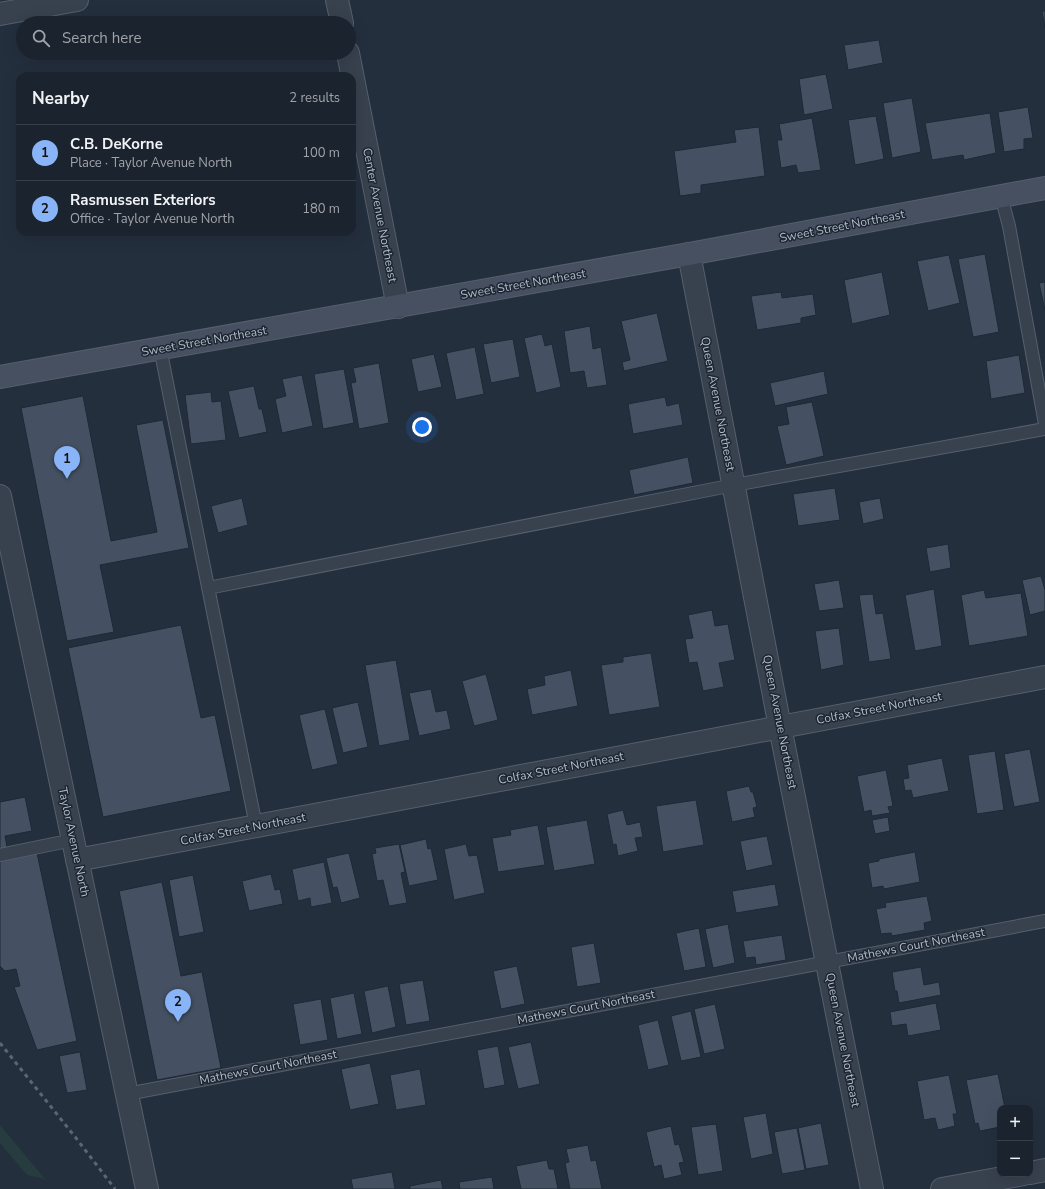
<!DOCTYPE html>
<meta charset="utf-8">
<style>
:root{--surface:#1b232e;--page:#282f3a;--text:#f1f3f6;--muted:#a0a4aa;--line:#39404a;--accent:#8ab4f8}
body{margin:0;font-family:"Nunito Sans",sans-serif;background:var(--page);color:var(--text)}
.controls{position:absolute;right:12px;bottom:12px;display:grid;overflow:hidden;border-radius:8px;box-shadow:0 4px 16px #0002}
.controls button{width:36px;height:36px;display:grid;place-items:center;padding:0;border:0;border-bottom:1px solid var(--line);background:var(--surface);color:var(--text);font:20px sans-serif}
.you{position:absolute;left:422px;top:427px;width:14px;height:14px;margin:-10px;border:3px solid #fff;border-radius:50%;background:#1a73e8;box-shadow:0 0 0 6px #1a73e833}
.badge{display:grid;place-items:center;width:26px;height:26px;border-radius:50%;background:var(--accent);color:#111;font-size:13px;font-weight:700}
.pin{position:absolute;translate:-50% -33px;filter:drop-shadow(0 1px 2px #0008)}
.pin::after{content:'';position:absolute;top:21px;width:14px;height:12px;background:inherit;clip-path:polygon(0 0,100% 0,50% 100%)}
.list{margin:0;padding:0;list-style:none}
h2{display:flex;justify-content:space-between;align-items:center;height:52px;margin:0;padding:0 16px;font-size:17px}
h2 small{font-size:13px;font-weight:400;color:var(--muted)}
.list li{display:grid;grid-template-columns:26px 1fr auto;gap:12px;align-items:center;box-sizing:border-box;height:56px;padding:0 16px;border-top:1px solid var(--line)}
.list b{display:block;font-size:15px;white-space:nowrap}
.list p{margin:0;font-size:13px;white-space:nowrap;color:var(--muted)}
.list em{font-size:13px;font-style:normal;color:var(--muted)}
.icon{flex:none;width:22px;height:22px;fill:none;stroke:currentColor;stroke-width:2;stroke-linecap:round;stroke-linejoin:round}
.map{position:relative;flex:none;width:1045px;height:1189px;overflow:hidden}
.search{position:absolute;background:var(--surface);box-shadow:0 4px 16px #0002;left:16px;top:16px;width:340px;height:44px;display:flex;align-items:center;gap:10px;box-sizing:border-box;padding:0 14px;border-radius:22px;color:var(--muted);font-size:15px}
.panel{position:absolute;background:var(--surface);box-shadow:0 4px 16px #0002;left:16px;top:72px;width:340px;height:164px;border-radius:12px}
.map>svg:first-child{display:block}
</style>
<div class="map">
<svg width="1045" height="1189" viewBox="0 0 1045 1189">
<rect width="100%" height="100%" fill="#242f3e"/>
<path fill="#263c3f" d="M0 1125 45 1179 27 1175 0 1143Z"/>
<path fill="#455162" stroke="#1f2835" d="M1042 11H1045V28Z
M879 40 883 63 848 70 844 45Z
M826 74 833 109 804 115 799 79Z
M912 98 921 152 892 158 883 103Z
M1028 107 1033 138 1024 139V149L1004 152 998 112Z
M990 113 996 153 964 160 963 155 932 160 925 123Z
M876 116 884 159 855 165 848 120Z
M812 118 821 170 798 173 796 165 781 168 777 140H782L779 124Z
M759 127 765 176 701 185V193L680 196 674 151 736 142 734 130Z
M985 254 999 332 973 337 958 259Z
M949 255 960 303 928 311 917 261Z
M882 272 890 315 852 324 844 280Z
M1045 282V310L1039 283Z
M781 292 782 298 813 294 816 315 801 318V323L757 330 751 296Z
M657 313 668 361 624 371 622 362 630 360 621 321Z
M590 326 593 349 601 347 607 385 587 388 584 371 570 373 564 331Z
M542 334 545 346 552 344 561 387 536 393 524 338Z
M513 339 520 377 491 383 483 344Z
M475 347 484 394 456 400 446 353Z
M434 354 442 387 418 392 411 359Z
M1019 355 1025 393 991 399 986 361Z
M379 363 389 423 359 429 351 383 356 382 353 368Z
M344 369 354 423 323 429 314 374Z
M824 371 828 394 775 406 770 383Z
M302 375 313 426 282 433 275 399 286 396 282 379Z
M254 386 259 409H262L267 432 239 438 228 391Z
M211 392 212 402 221 401 226 440 191 444 185 395Z
M83 396 111 541 157 532 136 425 163 420 189 548 100 565 114 632 67 641 21 408Z
M665 397 667 406 679 403 683 425 633 434 628 404Z
M812 402 824 456 786 465 777 426 789 424 786 407Z
M688 457 693 483 634 495 629 470Z
M835 488 840 520 798 526 793 494Z
M242 498 248 525 218 533 211 506Z
M880 498 884 519 863 524 859 502Z
M948 544 951 568 930 572 926 548Z
M1041 576 1045 590V611L1030 615 1022 580Z
M839 580 844 608 819 611 814 584Z
M934 589 942 646 915 651 905 595Z
M984 590 986 598 1021 593 1028 636 969 646 961 595Z
M873 594 876 614 883 613 891 659 869 662 859 595Z
M712 610 715 626 728 624 735 660 719 663 724 687 703 691 697 662 689 663 685 639 693 638 688 615Z
M181 625 201 718 215 715 231 791 103 817 68 648Z
M839 628 844 665 821 670 815 631Z
M651 653 660 707 609 715 601 665 623 662V657Z
M396 660 410 740 379 746 365 665Z
M571 670 578 706 532 715 527 689 545 685 544 676Z
M486 674 498 720 474 726 462 681Z
M431 689 436 712 447 710 451 729 419 736 409 693Z
M358 702 368 747 343 753 332 708Z
M325 709 338 764 312 770 299 715Z
M1030 749 1040 802 1014 807 1004 754Z
M995 751 1004 810 977 814 968 755Z
M942 758 949 791 913 798 911 790 905 791 903 779 909 778 907 765Z
M886 770 893 806 888 807 890 813 872 816 871 810 864 812 857 776Z
M749 786 751 792H753L757 807 753 808 755 817 732 822 726 791Z
M25 797 32 831 5 836 7 847 0 849V802Z
M696 800 704 845 663 852 656 806Z
M623 810 627 825 640 822 643 837 635 838 638 851 618 856 616 844 613 845 607 814Z
M888 817 890 831 875 834 872 820Z
M587 820 595 864 554 871 546 827Z
M538 825 545 865 498 872 492 838 511 835 510 830Z
M767 836 773 865 746 871 740 841Z
M426 839 428 849 431 848 438 880 409 886 400 845Z
M399 844 405 872 401 873 407 903 389 906 383 880 377 881 372 854 376 853 375 848Z
M466 844 469 856 477 855 485 893 454 900 444 849Z
M915 852 920 882 884 889 883 886 872 888 868 863 879 861V859Z
M37 853 77 1041 37 1050 14 987 20 986 16 969 5 971 0 966V861Z
M349 853 360 898 341 903 337 887 333 888 326 858Z
M324 862 332 903 311 907 310 898 298 901 292 869Z
M271 874 275 890 280 889 283 904 249 911 242 881Z
M193 875 204 932 179 937 169 880Z
M162 882 181 976 202 972 221 1068 157 1080 119 891Z
M775 884 779 906 736 913 732 891Z
M927 896 932 921 924 923 925 930 892 936 891 933 881 934 876 909 886 907 885 903Z
M728 924 735 963 713 968 705 929Z
M699 928 706 967 684 971 676 933Z
M782 935 786 960 756 965 755 957 746 958 743 941Z
M594 943 601 983 577 987 571 947Z
M517 966 525 1004 501 1009 493 971Z
M921 967 924 985 939 982 941 995 899 1003 897 991H895L892 972Z
M423 980 430 1021 406 1025 399 984Z
M388 986 396 1027 372 1033 364 991Z
M354 993 362 1034 337 1039 330 998Z
M321 999 328 1040 300 1045 293 1004Z
M936 1003 941 1030 908 1036 906 1024 892 1026 890 1012Z
M715 1004 725 1049 704 1054 694 1009Z
M691 1011 701 1057 681 1061 671 1016Z
M658 1020 669 1065 648 1070 638 1025Z
M531 1042 540 1084 518 1089 508 1047Z
M498 1046 505 1085 484 1089 477 1050Z
M80 1052 87 1090 67 1093 59 1056Z
M370 1063 379 1104 350 1110 341 1069Z
M420 1069 426 1105 396 1110 390 1075Z
M998 1074 1005 1108H1000V1127L980 1131 978 1123 975 1124 966 1080Z
M949 1075 957 1114H953L955 1126 938 1130 935 1118 924 1120 917 1081Z
M766 1113 773 1154 751 1159 743 1117Z
M821 1123 829 1165 806 1169 798 1128Z
M716 1124 723 1171 698 1175 691 1127Z
M671 1126 675 1145 679 1144 684 1162 679 1163 682 1175 664 1179 661 1165 654 1167 646 1132Z
M797 1128 805 1170 782 1174 774 1132Z
M588 1145 591 1161 596 1160 602 1189H570L565 1163 569 1162 566 1149Z
M547 1160 549 1169H554L558 1189H521L516 1166Z
M392 1172 395 1189H353L351 1179Z
M492 1177 494 1189H460L459 1182Z
M441 1180 443 1189H410V1186Z"/>
<g fill="none" stroke-linecap="round" stroke-linejoin="round">
<g stroke="#565f6c" stroke-width="14">
<path id="lane" d="M1001 196 1009 226 1045 424
M160 348 256 826
M208 588 734 485 1045 429
M0 855 73 840
M127 1094 1045 921"/>
</g>
<g stroke="#565f6c" stroke-width="24">
<path id="street" d="M337 0 342 23
M0 14 77 0
M348 53 398 307
M689 254 780 727 872 1189
M0 496 147 1189
M77 860 1045 677
M1030 1173 1045 1170
M942 1189 1024 1174"/>
</g>
<g stroke="#565f6c" stroke-width="24">
<path id="secondary" d="M0 377 689 254 1045 188"/>
</g>
<use href="#lane" stroke="#38414e" stroke-width="12"/>
<use href="#street" stroke="#38414e" stroke-width="22"/>
<use href="#secondary" stroke="#465061" stroke-width="22"/>
<path stroke="#5a6575" stroke-width="3" stroke-dasharray="4 4" stroke-linecap="butt" d="M0 1043 76 1138 115 1189"/>
</g>
<g text-anchor="middle" stroke-width="3" stroke-linejoin="round" paint-order="stroke">
<g font-size="12" fill="#b4bcc9" stroke="#1d2633">
<text transform="translate(380 215) rotate(79)" y="4">Center Avenue Northeast</text>
<text transform="translate(842 226) rotate(-11)" y="4">Sweet Street Northeast</text>
<text transform="translate(523 284) rotate(-10)" y="4">Sweet Street Northeast</text>
<text transform="translate(204 341) rotate(-10)" y="4">Sweet Street Northeast</text>
<text transform="translate(718 404) rotate(79)" y="4">Queen Avenue Northeast</text>
<text transform="translate(879 708) rotate(-11)" y="4">Colfax Street Northeast</text>
<text transform="translate(780 722) rotate(79)" y="4">Queen Avenue Northeast</text>
<text transform="translate(561 768) rotate(-11)" y="4">Colfax Street Northeast</text>
<text transform="translate(243 829) rotate(-11)" y="4">Colfax Street Northeast</text>
<text transform="translate(74 842) rotate(78)" y="4">Taylor Avenue North</text>
<text transform="translate(916 945) rotate(-11)" y="4">Mathews Court Northeast</text>
<text transform="translate(586 1007) rotate(-11)" y="4">Mathews Court Northeast</text>
<text transform="translate(843 1040) rotate(79)" y="4">Queen Avenue Northeast</text>
<text transform="translate(268 1067) rotate(-11)" y="4">Mathews Court Northeast</text>
</g>
</g>
</svg>
<div class="controls">
<button>+</button>
<button>−</button>
</div>
<div class="you"></div>
<div class="pin badge" style="left:67px;top:479px">1</div>
<div class="pin badge" style="left:178px;top:1022px">2</div>
<div class="search"><svg class="icon" aria-label="search" viewBox="0 0 24 24"><circle cx="10" cy="10" r="6"/><path d="M15 15l6 6"/></svg>Search here</div>
<section class="panel">
<h2>Nearby<small>2 results</small></h2>
<ul class="list">
<li><span class="badge">1</span><div><b>C.B. DeKorne</b><p>Place · Taylor Avenue North</p></div><em>100 m</em></li>
<li><span class="badge">2</span><div><b>Rasmussen Exteriors</b><p>Office · Taylor Avenue North</p></div><em>180 m</em></li>
</ul>
</section>
</div>
